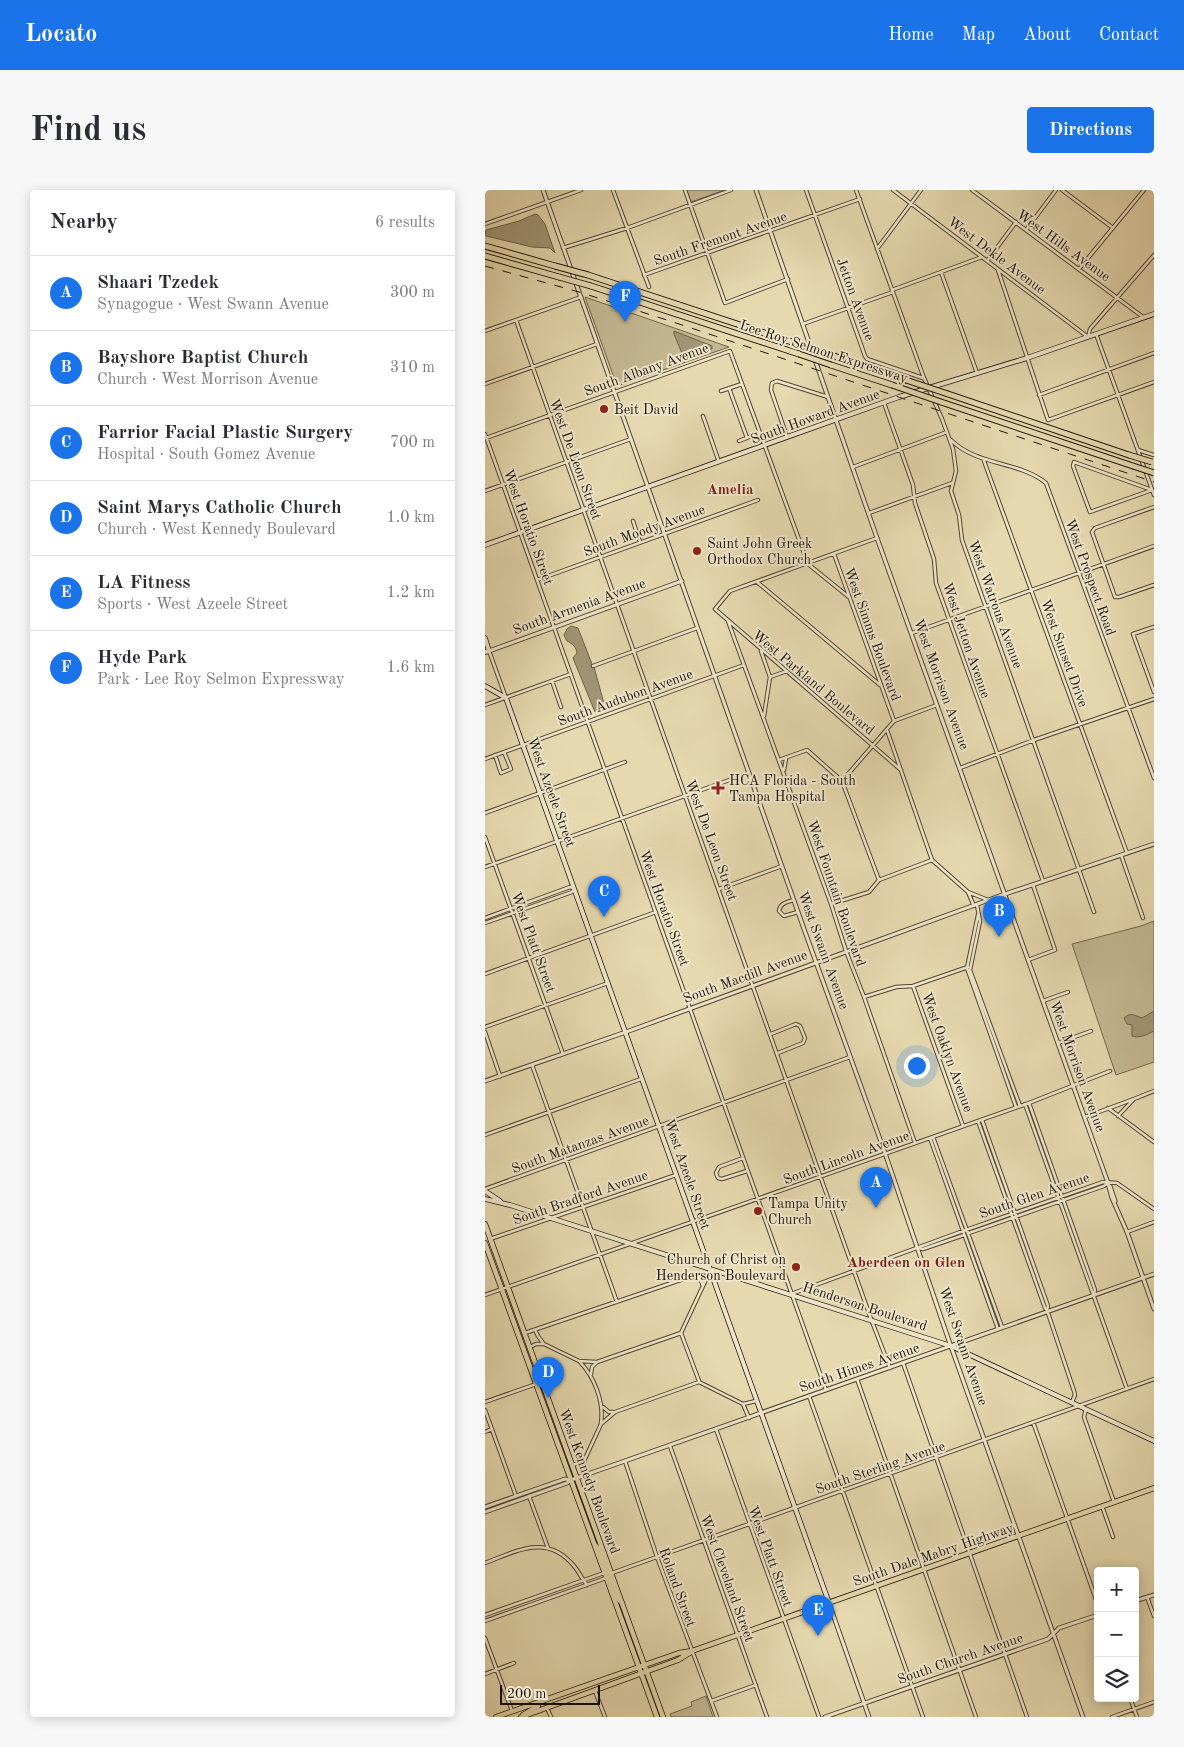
<!DOCTYPE html>
<meta charset="utf-8">
<style>
:root{--surface:#fff;--page:#f7f7f7;--text:#2b2b33;--muted:#7c7c81;--line:#e1e1e2;--accent:#1a73e8}
body{margin:0;font-family:"Old Standard TT",serif;background:var(--page);color:var(--text)}
.controls{position:absolute;right:15px;bottom:15px;display:grid;overflow:hidden;border-radius:5px;box-shadow:0 2px 12px #0003}
.controls button{width:45px;height:45px;display:grid;place-items:center;padding:0;border:0;border-bottom:1px solid var(--line);background:var(--surface);color:var(--text);font:25px sans-serif}
.scale{position:absolute;left:15px;bottom:12px;width:100px;box-sizing:border-box;padding-left:5px;border:2px solid #1e1406;border-top:0;font-size:14px;line-height:18px;white-space:nowrap;color:#1e1406;-webkit-text-stroke:4px #efe6cc;paint-order:stroke}
.you{position:absolute;left:431px;top:875px;width:18px;height:18px;margin:-12px;border:4px solid #fff;border-radius:50%;background:#1a73e8;box-shadow:0 0 0 8px #1a73e833}
.badge{display:grid;place-items:center;width:32px;height:32px;border-radius:50%;background:var(--accent);color:#fff;font-size:16px;font-weight:700}
.pin{position:absolute;translate:-50% -41px;filter:drop-shadow(0 1px 2px #0008)}
.pin::after{content:'';position:absolute;top:26px;width:18px;height:15px;background:inherit;clip-path:polygon(0 0,100% 0,50% 100%)}
.list{margin:0;padding:0;list-style:none}
h2{display:flex;justify-content:space-between;align-items:center;height:65px;margin:0;padding:0 20px;font-size:21px}
h2 small{font-size:16px;font-weight:400;color:var(--muted)}
.list li{display:grid;grid-template-columns:32px 1fr auto;gap:15px;align-items:center;box-sizing:border-box;height:75px;padding:0 20px;border-top:1px solid var(--line)}
.list b{display:block;font-size:19px;white-space:nowrap}
.list p{margin:0;font-size:16px;white-space:nowrap;color:var(--muted)}
.list em{font-size:16px;font-style:normal;color:var(--muted)}
.icon{flex:none;width:28px;height:28px;fill:none;stroke:currentColor;stroke-width:2;stroke-linecap:round;stroke-linejoin:round}
.map{position:relative;flex:none;width:669px;height:1527px;overflow:hidden;border-radius:5px}
header{display:flex;align-items:center;gap:30px;box-sizing:border-box;height:70px;padding:0 25px;background:var(--accent);color:#fff}
header strong{font-size:24px}
nav{display:flex;gap:28px;margin-inline-start:auto;font-size:18px}
.intro{display:flex;align-items:center;justify-content:space-between;box-sizing:border-box;height:120px;padding:0 30px}
h1{margin:0;font-size:35px}
.button{padding:12px 22px;border-radius:5px;background:var(--accent);color:#fff;font-size:18px;font-weight:700}
main{display:flex;gap:30px;padding:0 30px}
aside{flex:1;background:var(--surface);border-radius:5px;box-shadow:0 2px 12px #0003}
.map>svg:first-child{display:block}
</style>
<header>
<strong>Locato</strong>
<nav><a>Home</a><a>Map</a><a>About</a><a>Contact</a></nav>
</header>
<div class="intro"><h1>Find us</h1><a class="button">Directions</a></div>
<main>
<aside>
<h2>Nearby<small>6 results</small></h2>
<ul class="list">
<li><span class="badge">A</span><div><b>Shaari Tzedek</b><p>Synagogue · West Swann Avenue</p></div><em>300 m</em></li>
<li><span class="badge">B</span><div><b>Bayshore Baptist Church</b><p>Church · West Morrison Avenue</p></div><em>310 m</em></li>
<li><span class="badge">C</span><div><b>Farrior Facial Plastic Surgery</b><p>Hospital · South Gomez Avenue</p></div><em>700 m</em></li>
<li><span class="badge">D</span><div><b>Saint Marys Catholic Church</b><p>Church · West Kennedy Boulevard</p></div><em>1.0 km</em></li>
<li><span class="badge">E</span><div><b>LA Fitness</b><p>Sports · West Azeele Street</p></div><em>1.2 km</em></li>
<li><span class="badge">F</span><div><b>Hyde Park</b><p>Park · Lee Roy Selmon Expressway</p></div><em>1.6 km</em></li>
</ul>
</aside>
<div class="map">
<svg width="669" height="1527" viewBox="0 0 669 1527">
<rect width="100%" height="100%" fill="#e6d9b0"/>
<filter id="stains"><feTurbulence type="fractalNoise" baseFrequency=".004" numOctaves="4"/><feColorMatrix values="0 0 0 0 .2 0 0 0 0 .09 0 0 0 0 .02 0 0 0 .5 -.17"/></filter>
<radialGradient id="worn" r=".72"><stop offset=".6" stop-color="#630" stop-opacity="0"/><stop offset="1" stop-color="#630" stop-opacity=".3"/></radialGradient>
<path fill="#c4b893" stroke="#71664c" d="M201 0H240L206 12Z
M100 107 244 157 132 196Z
M669 731V872L631 885 587 754 656 736Z
M221 1506 228 1527H186L185 1524 207 1516 206 1512Z"/>
<path fill="#a29676" stroke="#6d6249" d="M50 24 53 25 60 34 70 63 65 58 47 57 1 46 0 44 1 40 34 31Z
M189 141 225 155 227 156V159L199 168 189 144Z
M86 436 93 438 107 474 106 475 107 478 109 477 120 517 110 522 88 468 92 463C91 457 88 454 82 451L79 445 82 439Z
M669 821V841C663 844 654 849 647 846V835L642 834 639 828C646 822 649 825 657 828Z"/>
<g fill="none" stroke-linecap="round" stroke-linejoin="round">
<g stroke="#504530" stroke-width="4.5">
<path id="minor" d="M128 0 164 97
M200 0 240 113 303 89
M321 0 380 166 382 169 438 188
M371 0 439 188 457 229 468 259 471 281 466 301 474 325 477 350 609 722
M408 0 603 147 605 139 669 65
M487 0 658 127
M577 0 628 38
M0 34 96 0
M541 40 571 0
M78 58 142 38 246 0
M392 59 436 0
M502 71 531 32
M594 79 659 0
M513 80 563 230 669 192
M456 82 492 183
M159 85 375 9
M407 100 497 67
M31 130 386 1129 405 1178
M318 134 408 102
M0 141 96 107
M611 144 669 305
M0 194 112 154
M244 198 262 248
M236 201 257 194
M554 205 669 163
M399 213 428 295 430 313 449 369 451 393 558 691
M218 226 234 272
M0 244 341 1200
M302 247 286 200 287 193 292 191 343 207
M1 248 245 161 323 374 365 408
M466 250C492 276 534 271 561 293L669 588
M254 251 274 243
M653 260 669 265
M499 271 642 663
M589 272 667 300 605 322 588 276Z
M368 277 462 242
M0 301 146 249
M669 317 610 338 607 342 630 407H634L669 395
M384 323 467 293
M148 331 155 352
M392 348 245 401 230 419 416 580
M349 364 409 531
M52 390 273 310
M272 392 395 495
M243 431 346 714 361 761 379 807 430 953
M669 437 648 444 669 502
M427 443 669 356
M4 461 21 508
M276 461 285 487 279 526
M108 476 212 438
M285 487 302 481
M67 491 76 517
M0 515 86 484
M402 540 447 670 483 702 489 716
M10 565 16 583 26 579 19 562
M0 569 259 475
M294 570 322 560 357 591 394 690
M475 578 549 550 669 509
M299 580 301 569
M357 591 409 531 452 515
M0 623 140 572
M0 647 78 864
M636 665 658 728
M0 677 264 583
M234 699 297 676
M483 702 503 710
M309 710C302 712 295 713 294 721L299 726 313 722
M346 714 384 702 394 690 447 670
M492 715 495 731 485 780 535 916
M493 725 482 778 531 917
M0 728 85 697 88 698
M0 733 87 702 89 699
M543 770 570 760 548 695
M0 784 171 722
M428 796 478 936
M379 807 411 797 428 796 483 777
M558 811 583 802
M0 837 123 793
M0 842 15 886
M286 844 311 834 315 836 320 848 318 853 293 863
M573 853 606 841
M47 875 132 1112
M544 913 610 1100 609 1104
M540 914 642 1199
M623 918 669 952
M633 926 649 909 669 901
M600 927 649 909
M497 930 563 1116 562 1120 589 1201 590 1205 587 1212
M493 931 560 1118 562 1120
M0 945 156 889
M448 947 517 1137
M445 948 513 1139
M258 968 234 977 231 983 233 988 237 989 262 981
M0 999 365 867
M642 1042 669 1032
M484 1043 619 996 623 993
M5 1049 191 985
M434 1058 438 1059 479 1045
M306 1104 478 1041 618 992 632 993 669 1019
M0 1105 544 913 625 881
M50 1140 53 1146 58 1153
M40 1143 210 1085 215 1088 218 1096
M45 1157 51 1154H59L94 1171 112 1172 196 1143
M95 1172C110 1188 119 1212 116 1233
M418 1173 542 1527
M106 1184 107 1177 112 1172
M372 1189 491 1527
M214 1191 196 1143 225 1081
M324 1206 438 1527
M0 1212 57 1192
M258 1214 271 1211
M118 1217 124 1222H128
M601 1219 599 1227 629 1312
M0 1220 31 1306
M548 1232 613 1415
M231 1239 334 1527
M0 1242 7 1239
M185 1256 282 1527
M140 1271 172 1367 232 1527
M88 1275 99 1271
M103 1285 99 1271 116 1234 130 1222 214 1192 258 1214 264 1228
M44 1306 63 1358
M617 1316 628 1347
M0 1373C32 1361 62 1343 89 1376 94 1382 97 1389 102 1395
M127 1383 669 1189
M662 1407 669 1426
M0 1425 119 1383
M0 1431 121 1388
M0 1448 27 1521
M0 1484 29 1473
M110 1501 120 1527
M645 1508 652 1527
M226 1511 271 1495
M62 1518 66 1527
M627 1527 669 1512"/>
</g>
<g stroke="#504530" stroke-width="5">
<path id="tertiary" d="M58 0 319 739 400 963 463 1148 598 1527
M271 0 392 348 623 993 627 1008 642 1042 669 1119
M4 461 197 391
M0 891 141 842 520 704 669 654
M625 996 630 1011
M0 1317 80 1289 85 1290
M0 1322 82 1293 86 1290 669 1084
M650 1411 669 1405
M344 1413 384 1527
M340 1527 563 1449 574 1438 613 1425"/>
</g>
<g stroke="#1e1406" stroke-width="5.5">
<path id="secondary" d="M0 355 414 207 542 168 669 124
M0 448 4 461 0 462
M0 496 21 508 344 1413
M0 1001 15 1011
M0 1009 25 1015 466 1156 669 1251"/>
</g>
<g stroke="#1e1406" stroke-width="6">
<path id="primary" d="M0 1034 178 1527
M0 1053 172 1527
M110 1355C118 1363 117 1376 125 1383
M122 1385C129 1394 129 1406 137 1413
M38 1525 53 1516 54 1512
M11 1527 194 1463 207 1461 669 1298
M36 1527 193 1470 206 1462"/>
</g>
<g stroke="#1e1406" stroke-width="7">
<path id="motorway" d="M0 56 70 76
M0 66 74 87
M103 85 310 153
M106 96 314 164
M343 164 421 190
M346 175 407 195
M463 204 644 265
M456 212 648 276"/>
</g>
<use href="#minor" stroke="#efe6cc" stroke-width="2.5"/>
<use href="#tertiary" stroke="#efe6cc" stroke-width="3"/>
<use href="#secondary" stroke="#efe6cc" stroke-width="4"/>
<use href="#primary" stroke="#e6d9b0" stroke-width="4.5"/>
<use href="#motorway" stroke="#e6d9b0" stroke-width="5"/>
<path stroke="#1e1406" stroke-width="1" stroke-dasharray="9 9" stroke-linecap="butt" d="M0 76 94 102 185 131 669 292"/>
<g stroke="#1e1406" stroke-width="7" stroke-linecap="butt">
<path id="motorway-bridge" d="M70 76 103 85
M74 87 106 96
M310 153 343 164
M314 164 346 175
M421 190 463 204
M407 195 456 212
M644 265 667 272
M648 276 669 283"/>
</g>
<use href="#motorway-bridge" stroke="#e6d9b0" stroke-width="5"/>
</g>
<g fill="#8f2418" stroke="#efe6cc" stroke-width="2">
<circle cx="119" cy="219" r="5"/>
<circle cx="212" cy="361" r="5"/>
<path d="M230.5 590.5h5v5h5v5h-5v5h-5v-5h-5v-5h5z"/>
<circle cx="273" cy="1021" r="5"/>
<circle cx="311" cy="1077" r="5"/>
</g>
<g text-anchor="middle" stroke-width="4" stroke-linejoin="round" paint-order="stroke">
<g font-size="14" fill="#1e1406" stroke="#efe6cc">
<text transform="translate(235 48) rotate(-19)" y="5">South Fremont Avenue</text>
<text transform="translate(579 55) rotate(36)" y="5">West Hills Avenue</text>
<text transform="translate(512 65) rotate(37)" y="5">West Dekle Avenue</text>
<text transform="translate(371 109) rotate(70)" y="5">Jetton Avenue</text>
<text transform="translate(339 161) rotate(18)" y="5">Lee Roy Selmon Expressway</text>
<text transform="translate(161 179) rotate(-20)" y="5">South Albany Avenue</text>
<text transform="translate(330 226) rotate(-20)" y="5">South Howard Avenue</text>
<text transform="translate(91 269) rotate(70)" y="5">West De Leon Street</text>
<text transform="translate(44 337) rotate(70)" y="5">West Horatio Street</text>
<text transform="translate(159 340) rotate(-20)" y="5">South Moody Avenue</text>
<text transform="translate(606 387) rotate(70)" y="5">West Prospect Road</text>
<text transform="translate(511 414) rotate(70)" y="5">West Watrous Avenue</text>
<text transform="translate(94 416) rotate(-20)" y="5">South Armenia Avenue</text>
<text transform="translate(388 444) rotate(70)" y="5">West Simms Boulevard</text>
<text transform="translate(482 450) rotate(71)" y="5">West Jetton Avenue</text>
<text transform="translate(580 463) rotate(70)" y="5">West Sunset Drive</text>
<text transform="translate(329 492) rotate(40)" y="5">West Parkland Boulevard</text>
<text transform="translate(457 494) rotate(70)" y="5">West Morrison Avenue</text>
<text transform="translate(140 507) rotate(-20)" y="5">South Audubon Avenue</text>
<text transform="translate(67 602) rotate(70)" y="5">West Azeele Street</text>
<text transform="translate(227 650) rotate(70)" y="5">West De Leon Street</text>
<text transform="translate(352 703) rotate(71)" y="5">West Fountain Boulevard</text>
<text transform="translate(180 718) rotate(70)" y="5">West Horatio Street</text>
<text transform="translate(49 752) rotate(70)" y="5">West Platt Street</text>
<text transform="translate(339 760) rotate(70)" y="5">West Swann Avenue</text>
<text transform="translate(260 786) rotate(-20)" y="5">South Macdill Avenue</text>
<text transform="translate(463 862) rotate(70)" y="5">West Oaklyn Avenue</text>
<text transform="translate(593 876) rotate(70)" y="5">West Morrison Avenue</text>
<text transform="translate(95 954) rotate(-20)" y="5">South Matanzas Avenue</text>
<text transform="translate(361 967) rotate(-20)" y="5">South Lincoln Avenue</text>
<text transform="translate(203 984) rotate(71)" y="5">West Azeele Street</text>
<text transform="translate(549 1005) rotate(-19)" y="5">South Glen Avenue</text>
<text transform="translate(95 1007) rotate(-19)" y="5">South Bradford Avenue</text>
<text transform="translate(380 1116) rotate(18)" y="5">Henderson Boulevard</text>
<text transform="translate(479 1156) rotate(71)" y="5">West Swann Avenue</text>
<text transform="translate(374 1177) rotate(-19)" y="5">South Himes Avenue</text>
<text transform="translate(395 1277) rotate(-19)" y="5">South Sterling Avenue</text>
<text transform="translate(105 1291) rotate(70)" y="5">West Kennedy Boulevard</text>
<text transform="translate(448 1364) rotate(-19)" y="5">South Dale Mabry Highway</text>
<text transform="translate(286 1366) rotate(70)" y="5">West Platt Street</text>
<text transform="translate(243 1388) rotate(70)" y="5">West Cleveland Street</text>
<text transform="translate(193 1397) rotate(70)" y="5">Roland Street</text>
<text transform="translate(475 1468) rotate(-19)" y="5">South Church Avenue</text>
</g>
<g font-size="14" fill="#1e1406" stroke="#efe6cc" text-anchor="start">
<text x="129" y="224">Beit David</text>
<text x="222" y="358">Saint John Greek<tspan x="222" dy="16">Orthodox Church</tspan></text>
<text x="244" y="595">HCA Florida - South<tspan x="244" dy="16">Tampa Hospital</tspan></text>
<text x="283" y="1018">Tampa Unity<tspan x="283" dy="16">Church</tspan></text>
<text x="301" y="1074" text-anchor="end">Church of Christ on<tspan x="301" dy="16">Henderson Boulevard</tspan></text>
</g>
<g font-size="15" font-weight="bold" fill="#7a1f14" stroke="#efe6cc">
<text x="245" y="304">Amelia</text>
<text x="421" y="1077">Aberdeen on Glen</text>
</g>
</g>
<rect width="100%" height="100%" filter="url(#stains)"/>
<rect width="100%" height="100%" fill="url(#worn)"/>
</svg>
<div class="controls">
<button>+</button>
<button>−</button>
<button><svg class="icon" aria-label="layers" viewBox="0 0 24 24"><path d="M12 4l9 5-9 5-9-5zM3 14l9 5 9-5"/></svg></button>
</div>
<div class="scale">200 m</div>
<div class="you"></div>
<div class="pin badge" style="left:391px;top:1018px">A</div>
<div class="pin badge" style="left:514px;top:747px">B</div>
<div class="pin badge" style="left:119px;top:727px">C</div>
<div class="pin badge" style="left:63px;top:1208px">D</div>
<div class="pin badge" style="left:333px;top:1446px">E</div>
<div class="pin badge" style="left:140px;top:132px">F</div>
</div>
</main>
